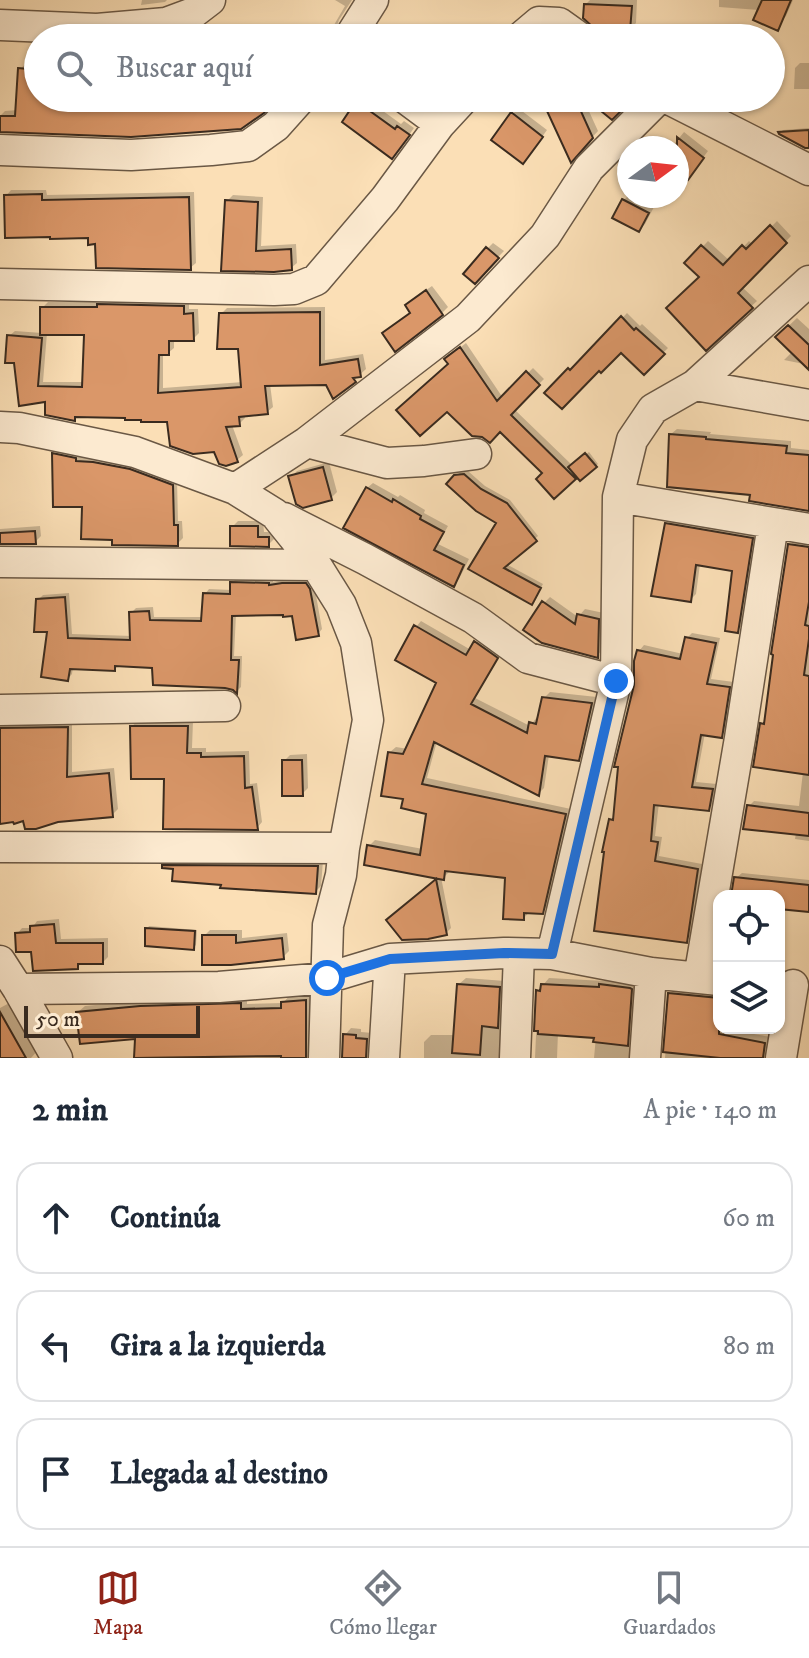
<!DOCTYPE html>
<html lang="es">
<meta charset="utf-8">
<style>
:root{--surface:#fff;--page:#f6f6f7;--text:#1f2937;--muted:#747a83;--line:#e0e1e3;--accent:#8f2418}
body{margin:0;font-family:"IM FELL DW Pica",serif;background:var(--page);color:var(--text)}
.controls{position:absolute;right:24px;bottom:24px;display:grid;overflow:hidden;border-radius:16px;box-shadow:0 2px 6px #0004}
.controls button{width:72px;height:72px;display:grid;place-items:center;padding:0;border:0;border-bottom:2px solid var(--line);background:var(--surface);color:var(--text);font:40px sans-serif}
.compass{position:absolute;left:617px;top:136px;width:72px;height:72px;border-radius:50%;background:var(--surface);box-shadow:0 2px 6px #0004;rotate:75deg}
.scale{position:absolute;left:24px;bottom:20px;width:176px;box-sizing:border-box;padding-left:8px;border:4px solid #3a2b1f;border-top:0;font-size:22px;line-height:28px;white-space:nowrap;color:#3a2b1f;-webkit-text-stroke:6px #fcead0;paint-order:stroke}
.stop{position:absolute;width:24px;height:24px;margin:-18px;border:6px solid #1a73e8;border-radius:50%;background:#fff}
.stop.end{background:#1a73e8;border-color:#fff;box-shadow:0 2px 8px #0008}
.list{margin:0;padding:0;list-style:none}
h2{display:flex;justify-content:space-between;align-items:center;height:104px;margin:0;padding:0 32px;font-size:34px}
h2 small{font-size:26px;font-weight:400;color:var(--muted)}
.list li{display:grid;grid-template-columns:52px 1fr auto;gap:24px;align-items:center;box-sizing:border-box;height:112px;margin:0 16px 16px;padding:0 16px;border:2px solid var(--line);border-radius:24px}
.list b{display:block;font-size:30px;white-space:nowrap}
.list em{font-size:26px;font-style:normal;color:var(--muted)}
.icon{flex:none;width:44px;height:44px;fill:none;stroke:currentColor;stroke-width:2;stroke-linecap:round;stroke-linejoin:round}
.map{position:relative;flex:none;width:809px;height:1058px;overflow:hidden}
.search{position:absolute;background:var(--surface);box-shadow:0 2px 6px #0004;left:24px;right:24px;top:24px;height:88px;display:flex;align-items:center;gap:20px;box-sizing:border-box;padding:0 28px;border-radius:44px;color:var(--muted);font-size:30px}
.sheet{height:488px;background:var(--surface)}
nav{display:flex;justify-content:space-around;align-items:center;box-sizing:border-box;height:112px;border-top:2px solid var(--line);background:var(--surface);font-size:22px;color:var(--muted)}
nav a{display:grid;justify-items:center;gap:4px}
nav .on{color:var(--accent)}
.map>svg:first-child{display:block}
</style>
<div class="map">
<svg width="809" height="1058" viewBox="0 0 809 1058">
<rect width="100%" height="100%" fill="#fbdfb6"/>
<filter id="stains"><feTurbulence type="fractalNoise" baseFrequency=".0025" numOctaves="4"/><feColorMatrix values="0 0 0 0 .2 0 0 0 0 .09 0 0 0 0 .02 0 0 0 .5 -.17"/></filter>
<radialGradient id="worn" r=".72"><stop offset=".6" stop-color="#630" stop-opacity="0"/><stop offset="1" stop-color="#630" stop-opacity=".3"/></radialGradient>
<path fill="#0003" fill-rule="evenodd" d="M142 0H167L165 2 141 5Z
M335 0H352L339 20 336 29 337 35 334 38H329L327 37 345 6Z
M590 0H637L636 23 630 29 586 4Z
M719 0H793L786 16 780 23 759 10 719 7Z
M27 63 38 64V98H275L0 131V116L5 111 18 110 20 69Z
M800 63H809V89H794L795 68Z
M363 98H365L401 124 404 121 414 128 398 150 358 103Z
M543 98H583L598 131 571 160Z
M518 108 547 130 529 155 513 114Z
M809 128V146L780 133 783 130Z
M684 132 708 151 693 171 677 169V148H671Z
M11 190H46L47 195 194 192 196 263 190 268 97 242 90 236 6 196Z
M233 195 263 197 261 246 296 244 297 263 291 268 223 269 227 201Z
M629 195 654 207 645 224 639 230 624 200Z
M777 221 791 236 742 287 757 301 706 348 702 277 687 263 708 241 730 261 749 241 753 245Z
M493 243 504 251 475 281 488 248Z
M432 286 448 307 442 313 384 333 412 312 413 299Z
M105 299 189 301V309H198L199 333 193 339H174V348L168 353H163V388L243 382 240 347 221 314 227 308 325 307V360L363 354 366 369 354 380 327 383 270 384 273 407 267 412 244 414 245 418 239 424 232 425 243 455 237 460 168 420 79 415 74 419 48 400 15 362 9 336 15 331 42 333V308L48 302H102ZM47 333H86L84 382H43Z
M627 313 640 326 642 324 668 348 644 372 621 351 599 368 547 393 574 365 576 367Z
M797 318 809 329V365L784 360 793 351 778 336Z
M466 343 503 398 533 368 544 379 514 409 572 465 589 452 598 464 580 479 577 475 554 496 545 473 450 364 452 354Z
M677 429 711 432 710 434 791 441V448L809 450V509L753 494 671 434Z
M60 449 80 453V457H99L177 480 178 521H182L183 538 177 544 114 538 54 454Z
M329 462 337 492 331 498 291 477 297 471Z
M468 471 485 486 510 500 538 536 506 564 543 584 535 599 471 568 499 522 449 484 460 472Z
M373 483 398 497 400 495 425 510 424 513 448 526 438 544 469 559 459 579 453 584 367 488Z
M673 518 757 533 743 625 737 630 734 570 700 564 696 594 690 600 667 524Z
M238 521H263L264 532H274V539L268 545 232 527Z
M40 526 41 536 35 542H0V529Z
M796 539 809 541V841L795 839 796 833 749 806 754 801 799 806 803 772 762 724 766 721 790 545Z
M237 578 273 579V582L289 579H311L314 584 322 629 318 634 294 613 236 614 234 656H242L241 687 237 691 234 688 154 666 119 664 115 669 73 667 72 674 68 679 38 600 43 595 69 593 72 634 132 636 131 613 136 608 153 607 154 617H203L205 594 209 589 232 590V583Z
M550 597 578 617 585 609 604 613 603 650 597 655 544 603Z
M421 621 471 650 481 637 502 652 475 698 530 726 537 717 540 718 544 698 550 692 597 697 584 753 578 759 549 755 544 788 538 794 437 741 427 778 571 809 548 906 542 912 530 911 524 918 507 876 449 869V872L443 878 441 877 451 928 446 933 393 915 440 877 369 846 375 840 423 849 429 812 405 798 390 752 396 747 408 749 439 682 416 627Z
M692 633 720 638 711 679 734 682 726 730 721 736 705 733 696 782 717 784 714 803 709 809 659 803 655 836 662 837 659 856 702 864 691 935 686 941 611 820 616 815 636 685 639 651 644 645 683 654 687 638Z
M0 721 72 722V772L114 768 118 809 112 815 24 819 0 823Z
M138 721H193L192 748H206V752L249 751 250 784 257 783 262 822 257 828 166 777 132 726Z
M307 754 308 788 302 794 284 761 290 755Z
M170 860 323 861 321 886 315 892 223 883 164 866Z
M742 873 809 880V910L779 907V896H733L736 878Z
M59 919 61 939 108 938V957L103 962H82L78 967 33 950 17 934 22 928H32L37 921Z
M149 926 197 930 196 945 193 948 147 929Z
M210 930H242V938L287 933 289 951 283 957 204 936Z
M466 978 505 981V1058H424V1042L431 1035H455L459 984Z
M549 978 605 981 607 979 637 982 635 1058H594L596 1036 558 1033 557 1058H535L538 991Z
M676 987 719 991V1028L771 1037V1058H665L670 994Z
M312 995 314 1058H136L137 1037 78 1012 85 1006 148 1000 247 998V1004L283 1003 289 996Z
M13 1001 39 1049 31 1058H0V1008Z
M351 1028 361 1029V1032L373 1033V1058H344L345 1035Z"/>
<path fill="#da9769" stroke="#3a2b1f" stroke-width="2" d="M762 0H791L778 31 753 20Z
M584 4 632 6 630 31 595 29 583 18Z
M18 68 38 70V98H277L264 113 241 129 131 137 0 132V116H15Z
M541 98H575L593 138 571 163Z
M585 98H634L612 120Z
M356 101 395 129 397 126 410 135 392 159 342 122Z
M511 112 543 137 523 164 491 140Z
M809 130V148H805L779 134 778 132Z
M677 137 704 158 688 180 677 171Z
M42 194V200L189 197 191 270 96 268 95 244 88 245V238L50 239V237L5 238 4 195Z
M622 199 649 213 639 232 612 218Z
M225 200 258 202 256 251 291 249 292 270 274 272 221 271Z
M770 225 787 243 738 293 753 308 706 351 666 308 699 277 684 263 701 245 723 265 742 245 746 249Z
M486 247 499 258 475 284 463 274Z
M426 290 443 315 395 352 382 333 410 313 405 305Z
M97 304 184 306V314L193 313 194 341H169V355H159L158 393 241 387 238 349H217L219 313 320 312V365L358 359 361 377 353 378 356 382 333 399 326 385 265 386 268 414 239 417 240 426 226 427 238 462 226 466 219 464 214 452 193 454 170 446 167 422H141V420H125V418L75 417V421L45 415V402L19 406 14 363H5L7 335 42 338 38 386 82 387 84 335H40V307H97Z
M621 316 634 330 636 328 665 354 644 375 621 353 601 373 599 371 562 409 544 393 568 368 570 370Z
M788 325 809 345V370L775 337Z
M460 347 497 401 526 371 540 385 511 415 576 479 554 499 536 479 542 473 500 432 490 443 482 437 472 436 447 412 420 436 396 410 448 364 444 359Z
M669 434 706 437V439L787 446 786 453 809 455V511L749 501 750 495 667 487Z
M52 453 76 458V461L93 462 130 469 173 485 174 525H178V546L112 545V540L81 539 82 507H53Z
M585 453 597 467 580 481 568 467Z
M323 467 332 500 303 508 296 504 288 476Z
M464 474 481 489 507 503 537 541 504 568 541 588 532 605 468 569 496 523 476 511 446 484 454 475Z
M366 487 392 502 393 499 421 516 420 519 444 532 434 550 464 565 454 587 343 528Z
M665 523 753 538 738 633 725 631 732 571 696 565 691 602 651 596Z
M230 526H258V537H269V547L230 546Z
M35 531 36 544H0V533Z
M788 544 809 547V602L805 625 809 626V639L804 675 809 676V775L753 767 760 723 764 724 773 655 771 654Z
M230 582 269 583V585L282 583H306L310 589 319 636 296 640 292 616 283 617V615L232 616 231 660H239L237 694 233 690 225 688 153 685 152 668 115 666V671L70 669 68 681 41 677 47 632H34L36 599 65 597 68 638 130 640 129 612 149 611 150 620 201 621 203 593 230 594Z
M542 601 575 624 577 614 599 619 598 658 542 643 523 630Z
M414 625 466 655 474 641 498 658 471 704 527 733 529 722 536 724 542 697 592 703 579 761 545 756 539 796 434 742 422 784 566 814 543 914 524 913V920L503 919 505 878 445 871 444 880 364 865 367 845 420 855 426 814 401 808 403 799 381 796 388 752 403 754 436 683 395 660Z
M685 637 716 643 707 684 730 687 722 738 701 735 692 787 713 789 709 811 654 805 651 841 658 842 655 861 698 869 687 943 594 931 604 852H602L609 819 613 820 618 767H614L634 685V661L637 650 680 659Z
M130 726H188L187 753H201V757L244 756 245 788 252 787 258 830 163 829 164 779H131Z
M68 727 67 777 109 773 113 817 58 822 36 829H25L23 821 14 824 13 822 0 824V728Z
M282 760H302L303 796H282Z
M747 805 809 813V836L743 829Z
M162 865 318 866 316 894 220 888 221 885 172 881 173 869 162 868Z
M734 877 809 885V912L779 909V896H731Z
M436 879 447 935 428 939 402 940 386 920Z
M54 924 56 943H103V964H78V969L33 971 31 952H16L15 933 30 932V926Z
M145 928 195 931 194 950 145 946Z
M202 935H236V943L282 938 284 959 231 965H202Z
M457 984 500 987 498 1028 482 1026 480 1055 452 1053Z
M541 984 599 987V984L630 988 632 989 628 1046 593 1042 594 1038 538 1034V1031H534L536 990 540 991Z
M668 993 719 998V1034L765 1043 763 1058H720L663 1052Z
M306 1000V1058H281V1056L134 1058 135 1039 80 1044 76 1012 140 1006 241 1003V1009L281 1008V1002Z
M0 1012 26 1058H0Z
M343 1034 356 1035V1038L367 1039 366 1058H342Z"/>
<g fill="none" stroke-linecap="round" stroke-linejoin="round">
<g stroke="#6a5845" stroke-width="33">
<path id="minor" d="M0 25 97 29 166 23 193 13 210 0
M349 38 373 0
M520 38 539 22 559 23 580 38
M405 98 440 124
M667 98 809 170
M0 150 131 155 211 150 248 146 276 126 301 98
M0 284 274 290 294 289 316 280 385 199 440 124 464 98
M695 385 809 405
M0 427 19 428 135 452 235 489 275 514 316 565 341 605 356 643 368 720 344 848 341 875 328 925 324 1058
M307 442 387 463 424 461 476 454
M235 489 307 442 468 318 545 236 589 168 659 98
M618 497 809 529
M284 518 365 559 473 618 528 658 616 681
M0 562 316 565
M0 710 225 706
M0 847 344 848
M552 954 616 681 618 497 632 440 653 409 695 385 809 281
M0 961 18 989 57 1058
M699 978 740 738 773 524
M18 989 219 987 327 978 390 959 504 953 552 954 651 973 719 980
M384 1058 390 959
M515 1058 519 954
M645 1058 651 973
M781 1058 793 985"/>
</g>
<use href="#minor" stroke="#fcead0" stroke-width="30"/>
</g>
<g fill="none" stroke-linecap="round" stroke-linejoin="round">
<path stroke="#1a73e8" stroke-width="10" d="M327 978 390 959 504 953 552 954 616 681"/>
</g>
<rect width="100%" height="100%" filter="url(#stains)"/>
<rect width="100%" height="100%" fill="url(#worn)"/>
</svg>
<div class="controls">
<button><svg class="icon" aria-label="locate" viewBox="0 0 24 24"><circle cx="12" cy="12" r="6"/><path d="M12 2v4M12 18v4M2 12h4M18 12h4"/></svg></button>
<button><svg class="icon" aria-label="layers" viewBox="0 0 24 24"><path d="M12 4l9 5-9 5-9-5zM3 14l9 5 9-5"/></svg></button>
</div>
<svg class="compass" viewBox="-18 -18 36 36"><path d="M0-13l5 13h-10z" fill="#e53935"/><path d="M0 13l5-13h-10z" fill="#747a83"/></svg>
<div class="scale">50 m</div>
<div class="stop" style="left:327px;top:978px"></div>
<div class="stop end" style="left:616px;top:681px"></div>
<div class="search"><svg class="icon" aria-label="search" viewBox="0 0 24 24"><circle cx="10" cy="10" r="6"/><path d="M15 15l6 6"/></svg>Buscar aquí</div>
</div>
<section class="sheet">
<h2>2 min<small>A pie · 140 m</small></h2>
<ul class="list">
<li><svg class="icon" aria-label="ahead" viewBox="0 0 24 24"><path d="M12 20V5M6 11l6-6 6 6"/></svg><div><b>Continúa</b></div><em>60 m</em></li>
<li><svg class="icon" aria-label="left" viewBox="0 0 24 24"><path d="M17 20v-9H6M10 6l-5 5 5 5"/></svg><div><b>Gira a la izquierda</b></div><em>80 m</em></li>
<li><svg class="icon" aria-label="arrive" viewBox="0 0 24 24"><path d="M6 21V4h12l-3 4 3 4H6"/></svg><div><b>Llegada al destino</b></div></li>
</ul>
</section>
<nav>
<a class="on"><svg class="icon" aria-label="map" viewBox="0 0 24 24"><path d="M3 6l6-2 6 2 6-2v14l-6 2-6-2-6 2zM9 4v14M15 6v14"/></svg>Mapa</a>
<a><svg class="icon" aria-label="directions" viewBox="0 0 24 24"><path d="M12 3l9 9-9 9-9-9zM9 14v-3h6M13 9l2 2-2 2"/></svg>Cómo llegar</a>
<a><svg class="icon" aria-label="saved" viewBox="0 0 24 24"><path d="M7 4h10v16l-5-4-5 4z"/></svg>Guardados</a>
</nav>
